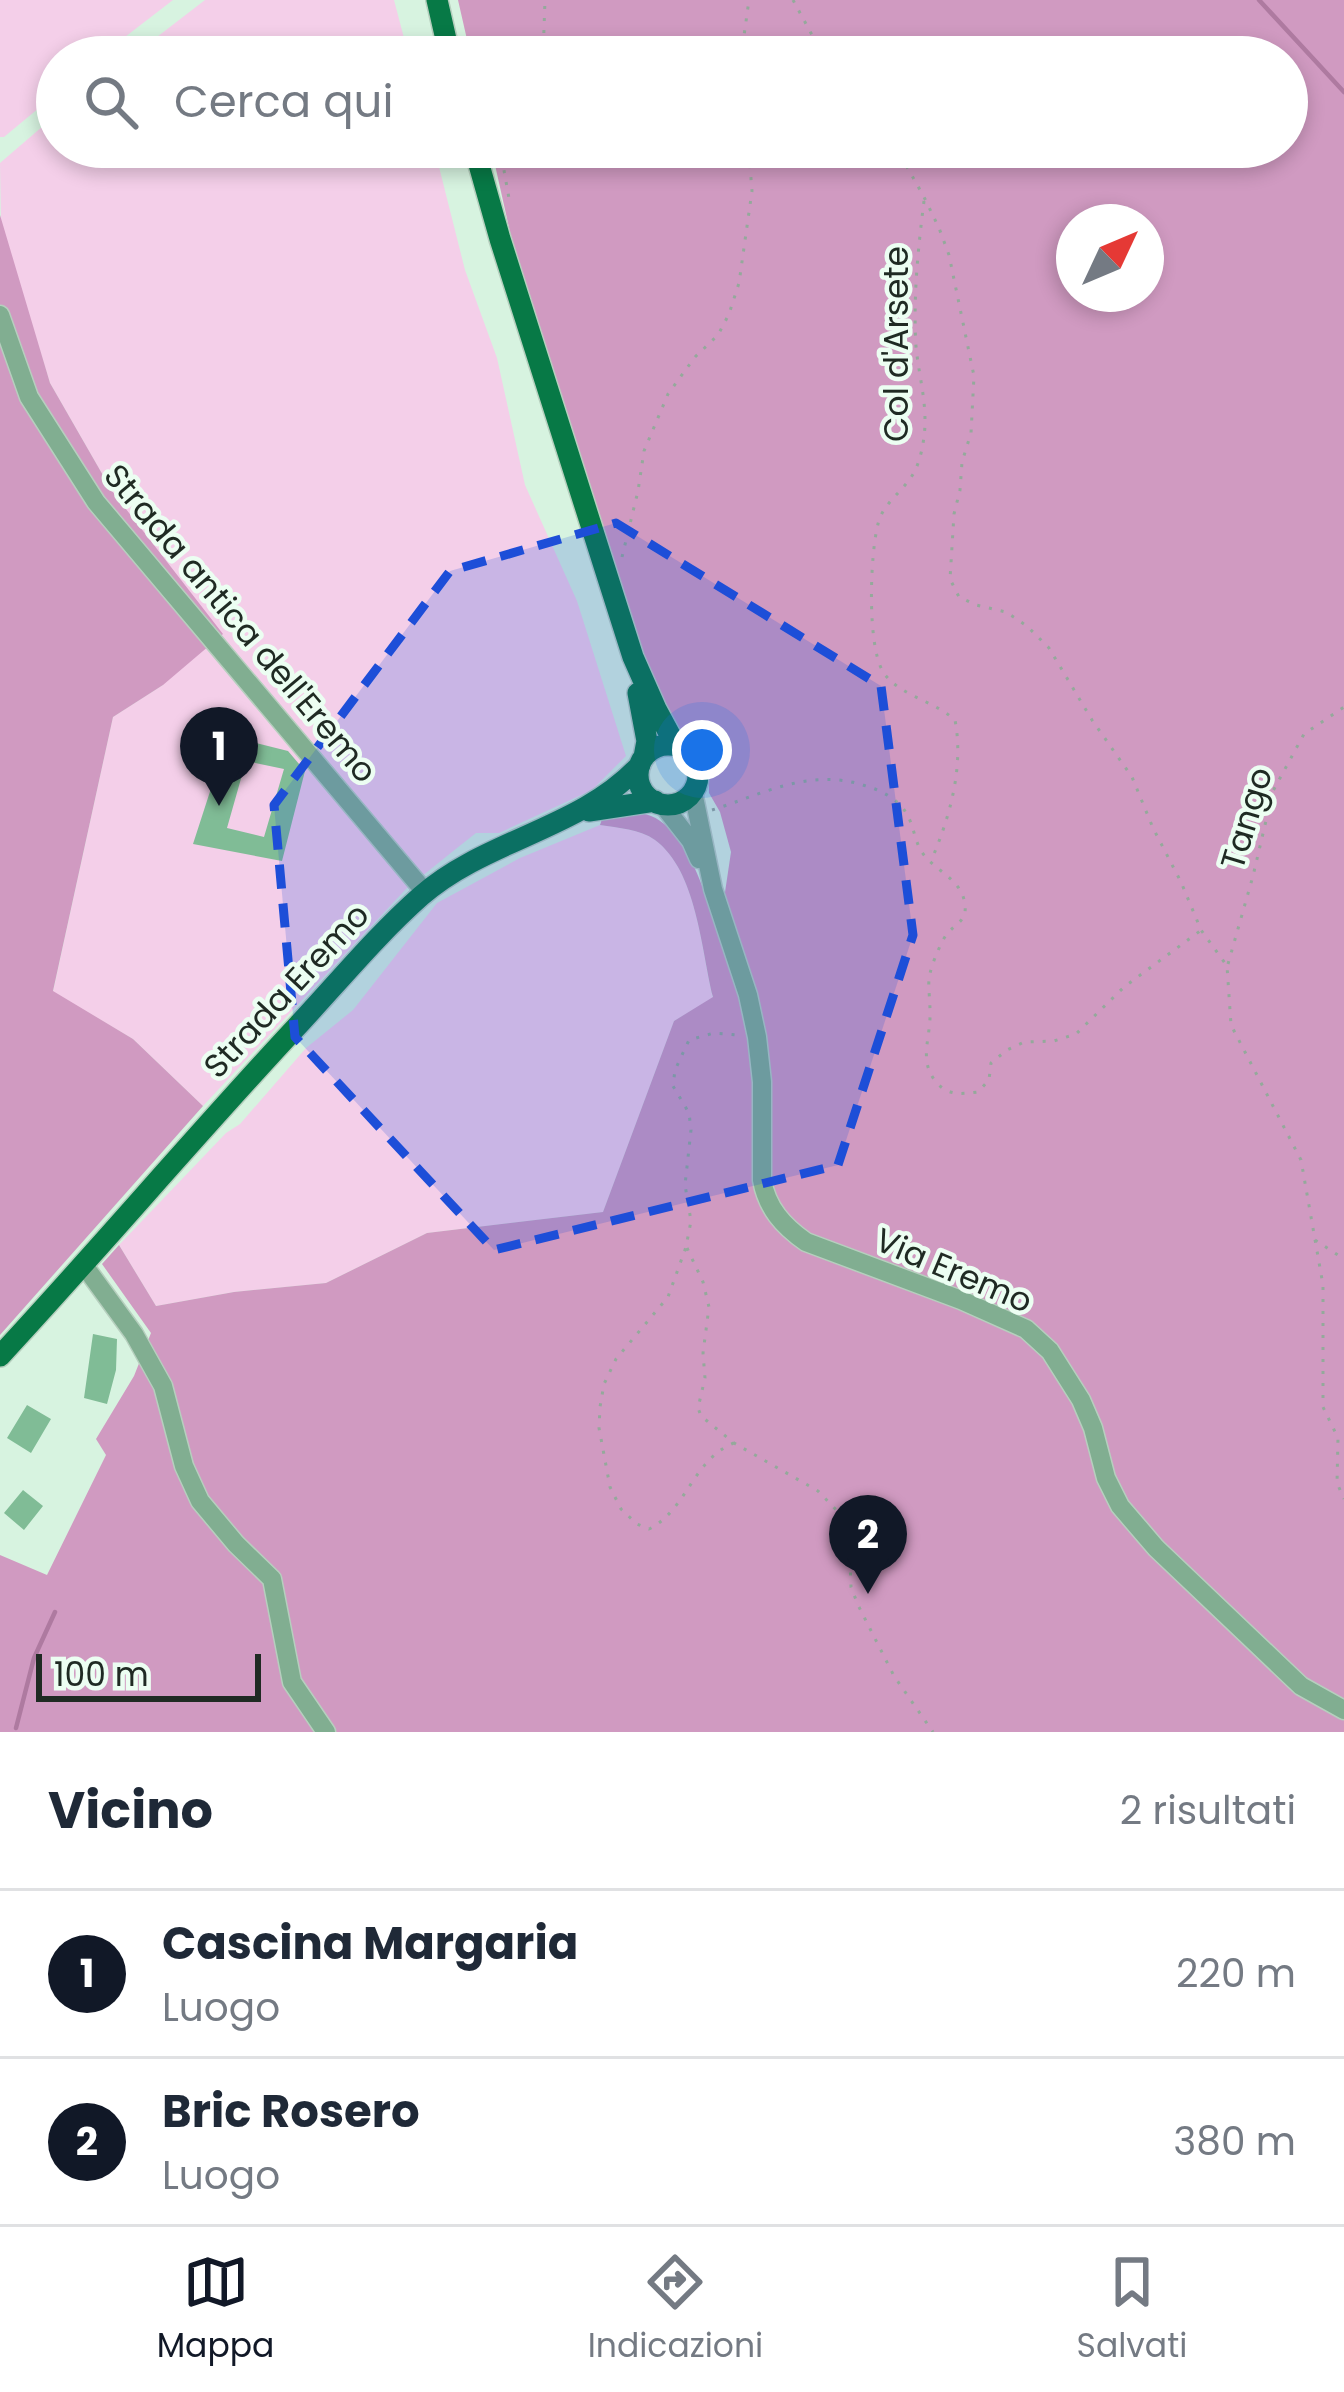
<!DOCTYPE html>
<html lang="it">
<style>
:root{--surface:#fff;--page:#f2f2f3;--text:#1f2937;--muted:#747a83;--line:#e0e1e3;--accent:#111827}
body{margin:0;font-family:Poppins,sans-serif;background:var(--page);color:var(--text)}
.compass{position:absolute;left:1056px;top:204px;width:108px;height:108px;border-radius:50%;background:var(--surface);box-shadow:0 6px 18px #0003;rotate:46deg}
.scale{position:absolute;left:36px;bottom:30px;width:225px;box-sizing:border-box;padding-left:12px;border:6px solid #1f2a23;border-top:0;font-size:33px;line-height:42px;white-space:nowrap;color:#1f2a23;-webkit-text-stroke:9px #ecfef2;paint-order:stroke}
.you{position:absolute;left:702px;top:750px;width:42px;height:42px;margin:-30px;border:9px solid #fff;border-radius:50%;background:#1a73e8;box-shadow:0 0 0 18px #1a73e833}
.badge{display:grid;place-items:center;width:78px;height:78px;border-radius:50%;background:var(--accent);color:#fff;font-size:39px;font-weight:700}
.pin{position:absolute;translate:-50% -99px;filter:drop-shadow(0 3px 6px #0008)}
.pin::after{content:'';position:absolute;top:63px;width:42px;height:36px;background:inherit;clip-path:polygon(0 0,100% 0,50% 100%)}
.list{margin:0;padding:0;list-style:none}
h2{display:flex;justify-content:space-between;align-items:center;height:156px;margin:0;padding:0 48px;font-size:51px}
h2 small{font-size:39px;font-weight:400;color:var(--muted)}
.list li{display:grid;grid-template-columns:78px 1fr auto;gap:36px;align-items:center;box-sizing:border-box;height:168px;padding:0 48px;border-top:3px solid var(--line)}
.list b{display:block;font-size:45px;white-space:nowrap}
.list p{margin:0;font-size:39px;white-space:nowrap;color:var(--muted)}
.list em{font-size:39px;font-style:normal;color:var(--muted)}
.icon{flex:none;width:66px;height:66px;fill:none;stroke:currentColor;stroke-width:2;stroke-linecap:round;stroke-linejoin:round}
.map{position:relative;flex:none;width:1344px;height:1732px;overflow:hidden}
.search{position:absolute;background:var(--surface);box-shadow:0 6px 18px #0003;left:36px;right:36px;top:36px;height:132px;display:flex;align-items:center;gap:30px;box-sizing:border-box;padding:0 42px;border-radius:66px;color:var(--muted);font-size:45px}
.sheet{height:492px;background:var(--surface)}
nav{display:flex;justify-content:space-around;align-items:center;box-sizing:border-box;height:168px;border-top:3px solid var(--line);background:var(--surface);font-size:33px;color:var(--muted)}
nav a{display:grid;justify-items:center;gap:6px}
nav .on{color:var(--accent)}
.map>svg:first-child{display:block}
</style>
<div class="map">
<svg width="1344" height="1732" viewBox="0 0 1344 1732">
<rect width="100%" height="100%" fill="#d7f3e0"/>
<path fill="#f4cfe9" d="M0 0H173L99 57H57V93L4 137H0Z
M205 0H394L409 57H131Z
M57 114V147H434L465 270 497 358 525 485 577 601 626 756 592 790 499 833H476L452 852 406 889 203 1106 133 1039 53 992 113 717 163 685 112 491 50 383 1 225 0 163Z
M600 825C618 828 640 829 655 840 697 871 701 949 713 998L674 1021 603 1212 427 1233 326 1283 234 1292 156 1306 119 1245 226 1133 240 1124 306 1048 353 1010 437 903 520 858Z"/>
<path fill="#d09ac1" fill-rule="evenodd" d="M458 0H1344V1732H0V1555L47 1575 106 1455 96 1439 134 1376 151 1333 102 1264 119 1245 156 1306 234 1292 326 1283 427 1233 603 1212 674 1021 713 997C701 949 697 871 655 840 640 829 618 828 600 825L603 816C618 814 637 810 651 816 700 836 715 939 735 983L724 899 731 852 720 812 709 793 708 759 667 717 649 670 514 250 491 147H1287V57H471ZM1074 222H1146V294H1074Z
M0 215 50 383 112 491 223 634 163 685 113 717 53 991 133 1039 203 1106 0 1335Z"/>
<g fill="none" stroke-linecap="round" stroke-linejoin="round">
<path stroke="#ae7aa0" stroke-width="4.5" d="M1259 0 1344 92
M16 1728 34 1658 55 1612"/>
</g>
<path fill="#80bc96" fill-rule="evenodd" d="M228 736 288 751 305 771 282 861 193 844ZM246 761 284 769 264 837 227 828Z
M93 1334 117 1339 116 1370 107 1404 84 1398Z
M27 1405 51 1419 31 1453 7 1438Z
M23 1490 43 1506 24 1530 4 1513Z"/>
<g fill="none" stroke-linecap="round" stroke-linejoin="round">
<g stroke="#b6cfbe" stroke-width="21">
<path id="minor" d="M0 315 29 397 96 502 425 892
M693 792 713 889 748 995 757 1037 762 1082V1180C767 1208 783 1226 806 1242L961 1300 1026 1329 1050 1351 1081 1400 1093 1428 1106 1478 1120 1506 1156 1548 1301 1686 1344 1710
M662 804 691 841 699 859
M83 1264 134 1334 163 1386 184 1466 200 1501 236 1544 272 1579 292 1682 326 1732"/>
</g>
<g stroke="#b6cfbe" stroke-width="24">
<path id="major" d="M437 0 450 57
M474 147 500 239 633 657 656 709 676 746
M638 693 647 741 644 757
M638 775a30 30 0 1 1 60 0a30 30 0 1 1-60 0Z
M589 811 655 801
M0 1356C102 1246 199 1131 301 1022 340 980 378 934 421 896 486 839 581 829 640 765"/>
</g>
<path stroke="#94a99b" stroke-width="3" stroke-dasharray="3 9" stroke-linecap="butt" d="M793 0 824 57
M543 57 545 0
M741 57 749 0
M506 147 502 159 510 204
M892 147 902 158 924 197 939 228 949 255 974 376 971 433 962 462 960 490 954 514 950 579 959 597 976 605 1006 612 1027 626 1049 648 1092 720 1132 777 1153 828 1181 882 1201 930 1227 966 1231 1025 1301 1160 1323 1285V1407L1338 1438 1337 1483 1344 1499
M924 201C918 249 913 298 916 347 919 377 928 406 924 437 922 452 918 469 909 480 898 495 882 506 878 524 870 554 866 654 886 676 904 697 934 701 955 720 964 767 950 817 931 861
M622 557 638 491 644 451 668 394 695 357 718 335 729 314 739 283 752 191 750 166 744 147
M712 810C763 794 809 768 863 785 877 789 891 795 902 807 913 820 913 835 920 849 932 871 962 877 965 905 967 921 956 923 947 934 942 940 938 951 935 958 925 983 930 987 930 1012 931 1038 918 1060 936 1082 948 1096 961 1094 978 1092L989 1080 991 1063 1007 1050 1024 1042 1054 1041 1076 1034 1124 987 1200 931
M1228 964 1253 876 1273 791 1304 734 1344 707
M1315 1240 1344 1259
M687 1248 703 1282 709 1307 703 1353 705 1378 698 1408 701 1416 734 1443 818 1491 847 1521 853 1537 850 1562 851 1587 858 1605 894 1676 933 1732
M734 1443C693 1459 687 1510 649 1529L637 1524 621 1509 610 1487 599 1428 600 1407 604 1384 616 1359 668 1297 686 1247 691 1221 685 1185 691 1130 689 1113 673 1086 675 1070 689 1040 714 1033 739 1035"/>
<use href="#minor" stroke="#81ae91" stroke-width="18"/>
<use href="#major" stroke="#077946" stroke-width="21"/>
</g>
<path fill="#1d4ed8" fill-opacity="0.2" stroke="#1d4ed8" stroke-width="9" stroke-dasharray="24 15" stroke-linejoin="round" d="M616 523 881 686 913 935 838 1165 494 1250 295 1037 274 805 450 571Z"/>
<g text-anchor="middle" stroke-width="9" stroke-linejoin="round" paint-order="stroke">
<g font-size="33" fill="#1f2a23" stroke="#ecfef2">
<text transform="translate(896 344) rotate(-90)" y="12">Col d'Arsete</text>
<text transform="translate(241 623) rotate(50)" y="12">Strada antica dell'Eremo</text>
<text transform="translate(1246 818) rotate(-73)" y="12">Tango</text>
<text transform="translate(286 990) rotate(-47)" y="12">Strada Eremo</text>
<text transform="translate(954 1270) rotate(23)" y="12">Via Eremo</text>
</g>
</g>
</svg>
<svg class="compass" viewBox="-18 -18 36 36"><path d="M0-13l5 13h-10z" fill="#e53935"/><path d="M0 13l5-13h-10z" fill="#747a83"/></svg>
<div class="scale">100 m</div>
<div class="you"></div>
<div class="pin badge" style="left:219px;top:806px">1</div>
<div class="pin badge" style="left:868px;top:1594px">2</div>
<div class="search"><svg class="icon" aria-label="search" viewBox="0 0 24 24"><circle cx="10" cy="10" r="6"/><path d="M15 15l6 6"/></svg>Cerca qui</div>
</div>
<section class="sheet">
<h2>Vicino<small>2 risultati</small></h2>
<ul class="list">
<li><span class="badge">1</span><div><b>Cascina Margaria</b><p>Luogo</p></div><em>220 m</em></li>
<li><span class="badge">2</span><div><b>Bric Rosero</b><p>Luogo</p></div><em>380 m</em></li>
</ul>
</section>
<nav>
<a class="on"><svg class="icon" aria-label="map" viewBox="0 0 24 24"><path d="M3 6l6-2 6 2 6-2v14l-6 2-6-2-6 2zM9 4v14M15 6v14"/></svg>Mappa</a>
<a><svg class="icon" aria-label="directions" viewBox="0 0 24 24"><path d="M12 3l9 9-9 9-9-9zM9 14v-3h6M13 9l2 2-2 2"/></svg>Indicazioni</a>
<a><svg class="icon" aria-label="saved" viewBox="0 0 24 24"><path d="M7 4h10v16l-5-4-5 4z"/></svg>Salvati</a>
</nav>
